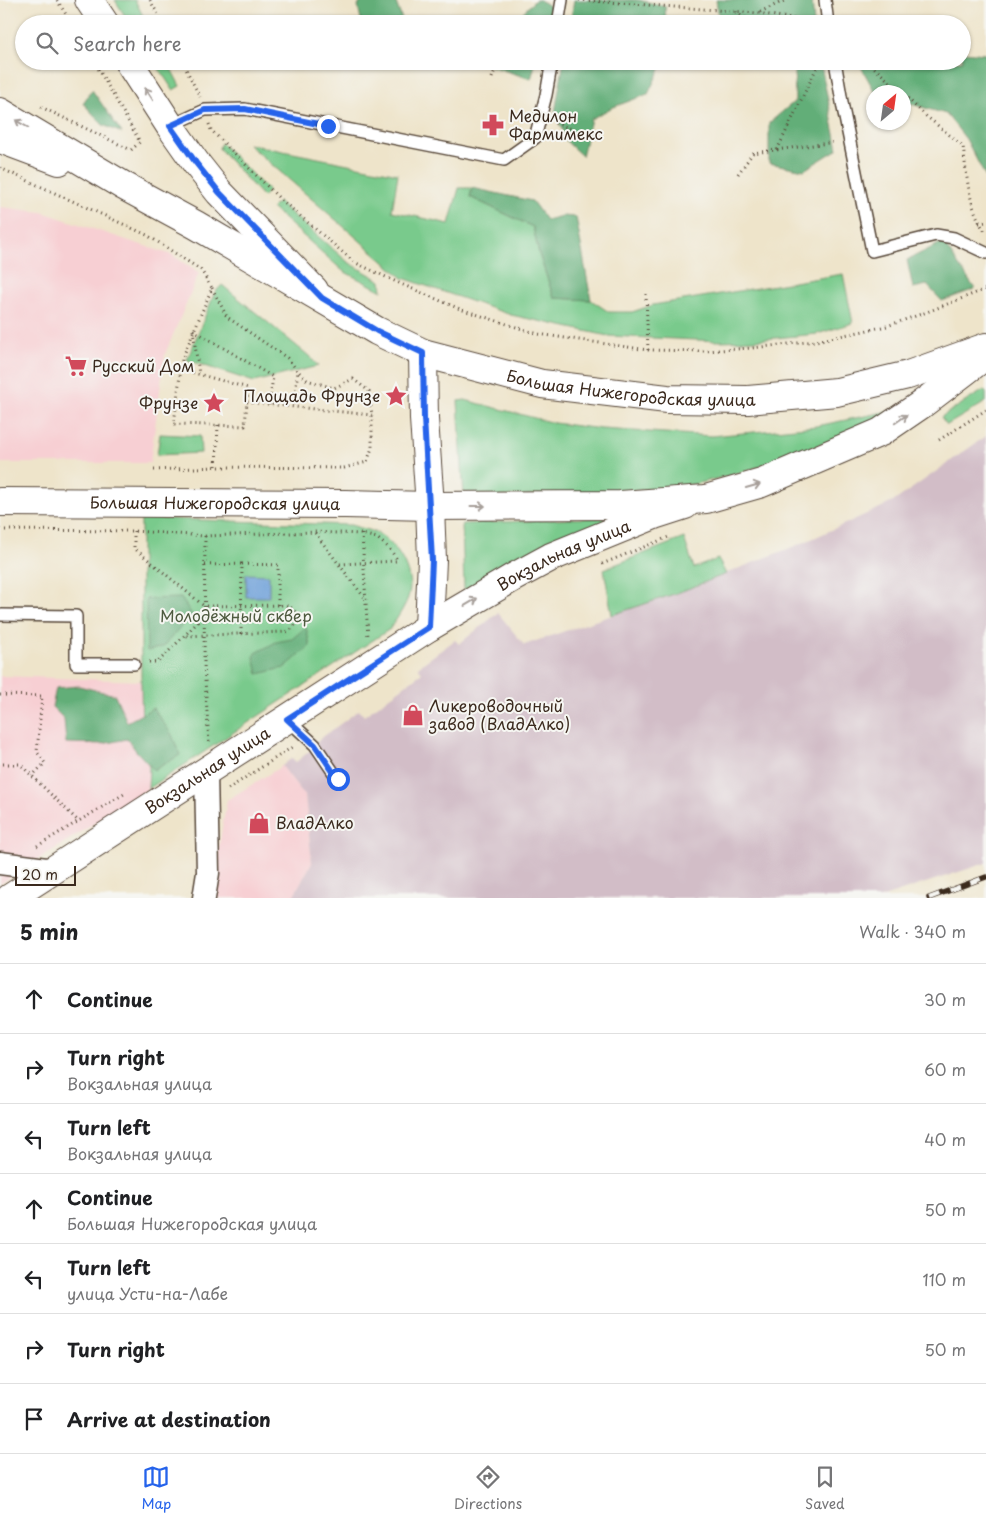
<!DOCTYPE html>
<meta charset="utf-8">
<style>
:root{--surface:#fff;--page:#f2f2f2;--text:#202124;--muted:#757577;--line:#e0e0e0;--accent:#2563eb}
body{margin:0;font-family:"Playpen Sans",sans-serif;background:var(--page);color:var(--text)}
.compass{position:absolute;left:866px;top:85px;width:45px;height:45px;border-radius:50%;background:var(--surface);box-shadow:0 1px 4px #0004;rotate:29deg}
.scale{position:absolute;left:15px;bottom:12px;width:61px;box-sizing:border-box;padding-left:5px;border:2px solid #3b2a1e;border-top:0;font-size:14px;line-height:18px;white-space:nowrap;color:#3b2a1e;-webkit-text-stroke:4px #f6f6f2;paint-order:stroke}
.stop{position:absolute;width:15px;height:15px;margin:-11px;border:4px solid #2563eb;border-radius:50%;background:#fff}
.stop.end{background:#2563eb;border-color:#fff;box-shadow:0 1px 5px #0008}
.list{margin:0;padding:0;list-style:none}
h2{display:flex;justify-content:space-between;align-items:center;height:65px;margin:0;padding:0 20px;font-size:21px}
h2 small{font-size:16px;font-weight:400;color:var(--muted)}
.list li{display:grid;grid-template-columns:32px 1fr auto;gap:15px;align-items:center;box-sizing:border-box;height:70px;padding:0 20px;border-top:1px solid var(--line)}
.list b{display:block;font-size:19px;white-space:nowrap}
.list p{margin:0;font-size:16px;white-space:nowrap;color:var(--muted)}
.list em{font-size:16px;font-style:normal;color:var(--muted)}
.icon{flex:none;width:28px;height:28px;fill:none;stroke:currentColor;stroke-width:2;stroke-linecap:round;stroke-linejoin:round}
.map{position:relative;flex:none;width:986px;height:898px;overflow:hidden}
.search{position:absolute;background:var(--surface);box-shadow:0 1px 4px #0004;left:15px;right:15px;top:15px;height:55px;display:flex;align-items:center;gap:12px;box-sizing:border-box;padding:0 18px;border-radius:28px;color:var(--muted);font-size:19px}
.sheet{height:555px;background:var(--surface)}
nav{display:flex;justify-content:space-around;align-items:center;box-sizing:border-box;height:70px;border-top:1px solid var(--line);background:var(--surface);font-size:14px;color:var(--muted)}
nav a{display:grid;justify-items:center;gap:2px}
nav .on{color:var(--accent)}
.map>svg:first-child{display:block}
</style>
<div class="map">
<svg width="986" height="898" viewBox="0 0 986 898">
<rect width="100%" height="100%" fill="#f6f6f2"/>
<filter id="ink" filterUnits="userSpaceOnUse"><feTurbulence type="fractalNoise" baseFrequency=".02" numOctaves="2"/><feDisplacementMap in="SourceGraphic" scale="10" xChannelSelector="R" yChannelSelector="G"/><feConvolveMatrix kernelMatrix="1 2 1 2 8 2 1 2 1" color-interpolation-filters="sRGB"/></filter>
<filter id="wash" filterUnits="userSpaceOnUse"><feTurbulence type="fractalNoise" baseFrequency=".0096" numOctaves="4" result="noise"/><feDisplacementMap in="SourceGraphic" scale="20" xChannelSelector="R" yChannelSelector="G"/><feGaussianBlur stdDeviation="1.12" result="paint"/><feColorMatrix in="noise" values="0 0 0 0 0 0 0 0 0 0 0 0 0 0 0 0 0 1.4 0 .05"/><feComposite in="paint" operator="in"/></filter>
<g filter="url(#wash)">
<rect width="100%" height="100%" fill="#eee4ca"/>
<path fill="#f7cfd3" d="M0 207 42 212 172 255 199 273 165 354 150 463H0Z
M0 676 141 681 142 740 149 768 148 789 0 884Z
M282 766 305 796 312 863 292 898H210L227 800Z"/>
<path fill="#d2bdc7" d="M986 436V863L880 898H292L312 863 305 796 282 766 292 758 296 762 311 750 320 739 359 710 364 716 422 673 418 667 455 640 459 644 498 613 524 645 677 593 805 542 893 502Z"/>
<path fill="#79ca8c" stroke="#5a7a55" d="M115 0H135L147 24H130Z
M154 61H167L180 86 173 90Z
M221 143 269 191 263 197 221 151 219 148Z
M248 144 398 174 392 211 449 224 459 188H472L470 197 533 227 539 254 554 298 591 300 609 312H632L653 305 843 274 853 323 817 334 755 340 719 341 608 336 511 315 403 278Z
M278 202 348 262 381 281 382 291 343 271 272 208Z
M222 285 309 356 318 366 254 382 187 360 215 292Z
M984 390 986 393V402L947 425 941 417Z
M465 400 554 423 602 429 712 436 817 426 889 411 892 416 799 453 740 473 695 484 648 490 464 498 458 401Z
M160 434 200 436 201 453 157 455Z
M609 517V523L468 591 464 589 462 524Z
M141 518 351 525C359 528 369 529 377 533 395 542 410 567 410 587 410 601 397 618 390 629L148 789 149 768 142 740 141 681Z
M684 538 694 568 718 559 726 574 677 593 612 615 604 569Z"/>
<path fill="#62ae78" stroke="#4e6c4b" d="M362 0H395L403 22 414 24H362L358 6Z
M535 0H540L553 9 548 24H512Z
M574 0H638L665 6 666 24H570Z
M716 0H812L814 24H720Z
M962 52 986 54V178L966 139 946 114 904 102V92H875L860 65 863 61H962Z
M475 61H536L531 79Z
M564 61H664L648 94 611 108 591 119 582 156 567 142 555 112Z
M794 61H820L838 149 804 170 769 163V123L795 101Z
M92 90 122 133 103 125 83 103Z
M472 188 532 201 546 220 562 216 576 217 591 300 554 298 539 254 533 227 470 197Z
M943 242 975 289 942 301 927 285 913 288 907 260Z
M181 598 193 616 188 618 163 647 147 651 146 599Z
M306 627 310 646 284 668 258 674 254 657 256 653 276 642 292 639Z
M79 686 115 695 127 722 153 708 172 735 180 755 154 770 137 752 127 739 102 744 66 743 64 719 52 707 56 688Z"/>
<path fill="#6ea0d9" stroke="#54657c" d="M246 574 269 575V597H246Z"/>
</g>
<g filter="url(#ink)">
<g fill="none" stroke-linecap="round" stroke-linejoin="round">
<g stroke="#564638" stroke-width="14">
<path id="service" d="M825 0 828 24
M558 24 562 0
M835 61 843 108 872 251 936 235 954 238 986 253
M170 126 205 110 245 109 504 160 535 138 546 95 552 61
M0 615 76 616V664H134
M287 719 315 745 338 779"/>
</g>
<g stroke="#564638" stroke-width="25">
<path id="minor" d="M0 863 54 870
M204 898 208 873 206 772"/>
</g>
<g stroke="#564638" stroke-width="30">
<g id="secondary">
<path d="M89 0 105 24"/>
<path d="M128 61 170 126 196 163 219 192 314 290"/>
<path d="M429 627 432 560 430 506"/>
<path id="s1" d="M10 898 429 627 514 577 551 557 654 515 685 505"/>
</g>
</g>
<g stroke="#564638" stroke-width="30">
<g id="primary">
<path id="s2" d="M0 112 124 186 196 225 377 331 423 353 542 384 667 399 748 400 837 392 908 375 986 347"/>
<path d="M0 139 59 161"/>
<path d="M423 353 424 419 430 506"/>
<path id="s3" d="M0 502 345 504 430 506 620 505 706 499 762 483 881 432 922 404 985 356"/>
</g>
</g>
<path stroke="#564638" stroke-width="3" stroke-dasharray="1 4" stroke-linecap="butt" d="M57 0 72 24
M150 0 163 24
M579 0 758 13 813 22
M736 12 754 24
M760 12 786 0
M387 24 388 22
M182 61 200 97
M811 61 818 65
M867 61 901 92
M492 78 498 62
M904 95 926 116 963 146C967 176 968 207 986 233
M41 107 131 150 140 142 94 61
M555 123 592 136
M209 124 211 130 278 197 354 262 401 284 460 309 538 334 648 350 705 351 752 348 816 341 887 326 927 312 986 289
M777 150 818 65H822
M0 168 147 235 201 270 212 288 182 359 174 424 245 426 248 388 180 369
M738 174 753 153 836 142
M979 223 986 222
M212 288 227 317 287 358 298 371 293 407
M646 294 648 350
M193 330 273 377 269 405
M193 330 199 374
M247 402 372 415
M218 425 216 467 344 468 367 462 372 448V415L369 391 353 379 334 388 307 380 298 371
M939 440 986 410
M154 470 216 467
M0 530 134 531 205 536 315 532 362 534 377 538 389 548 396 558 397 561 339 564
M134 531V548L204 606 285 605C300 609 301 627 286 632L184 636
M315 533 364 597
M362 534 368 638
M205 536 204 664 209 743
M602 564 671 536
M205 565 242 564
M241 634 242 564 278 565V605
M149 662H158L204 616
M0 695 42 696 37 752 45 763 32 776
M3 764H20L78 821
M228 789 294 746
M37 846 124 794"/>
<use href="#service" stroke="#fff" stroke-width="11"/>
<use href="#minor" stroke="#fff" stroke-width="22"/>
<use href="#secondary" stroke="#fff" stroke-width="28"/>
<use href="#primary" stroke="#fff" stroke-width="28"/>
<g stroke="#3b2a1e" stroke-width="5.5">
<path id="rail" d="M929 898 986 877"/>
</g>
<use href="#rail" stroke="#f6f6f2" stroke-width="4" stroke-dasharray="11" stroke-linecap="butt"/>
</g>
<defs><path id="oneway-shaft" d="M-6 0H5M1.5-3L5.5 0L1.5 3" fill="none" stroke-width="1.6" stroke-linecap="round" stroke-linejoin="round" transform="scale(1.25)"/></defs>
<g stroke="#a79f9a">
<use href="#oneway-shaft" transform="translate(149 94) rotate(-123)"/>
<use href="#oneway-shaft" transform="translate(22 124) rotate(-150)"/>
<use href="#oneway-shaft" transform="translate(901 419) rotate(-35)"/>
<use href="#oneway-shaft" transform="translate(753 486) rotate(-16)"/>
<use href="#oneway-shaft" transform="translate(478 506)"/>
<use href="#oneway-shaft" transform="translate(471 602) rotate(-31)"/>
</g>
</g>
<g fill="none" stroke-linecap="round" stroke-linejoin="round" filter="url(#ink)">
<path stroke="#2563eb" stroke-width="6" d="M328 126 245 109 205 110 170 126 196 163 219 192 322 298 377 331 423 353 424 418 432 560 429 627 287 719 315 745 338 779"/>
</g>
<defs>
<g id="pharmacy-bare" transform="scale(1.725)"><path d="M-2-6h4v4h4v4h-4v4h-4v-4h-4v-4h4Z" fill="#d1495b" stroke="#f6f6f2" stroke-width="2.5" paint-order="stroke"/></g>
<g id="supermarket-bare" transform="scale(1.725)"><path d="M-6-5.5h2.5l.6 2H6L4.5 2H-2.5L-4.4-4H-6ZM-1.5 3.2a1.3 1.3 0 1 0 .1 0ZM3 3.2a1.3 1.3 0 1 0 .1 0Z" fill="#d1495b" stroke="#f6f6f2" stroke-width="2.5" paint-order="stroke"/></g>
<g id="sight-bare" transform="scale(1.725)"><path d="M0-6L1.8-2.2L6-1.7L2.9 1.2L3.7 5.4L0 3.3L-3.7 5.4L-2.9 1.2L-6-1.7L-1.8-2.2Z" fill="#d1495b" stroke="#f6f6f2" stroke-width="2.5" paint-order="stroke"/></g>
<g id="shop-bare" transform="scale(1.725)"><path d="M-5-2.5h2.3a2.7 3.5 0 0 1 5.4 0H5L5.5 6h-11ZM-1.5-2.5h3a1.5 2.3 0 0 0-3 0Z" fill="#d1495b" stroke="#f6f6f2" stroke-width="2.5" paint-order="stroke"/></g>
</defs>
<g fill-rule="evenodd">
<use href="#pharmacy-bare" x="493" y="125"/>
<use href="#supermarket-bare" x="76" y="366"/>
<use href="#sight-bare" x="396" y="396"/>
<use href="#sight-bare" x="214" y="403"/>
<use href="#shop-bare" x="413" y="715"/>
<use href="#shop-bare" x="259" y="823"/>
</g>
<g text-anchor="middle" stroke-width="4" stroke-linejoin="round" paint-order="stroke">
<g font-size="16" fill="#3b2a1e" stroke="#f6f6f2" text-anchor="start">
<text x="509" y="122">Медилон<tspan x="509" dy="18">Фармимекс</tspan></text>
<text x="92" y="372">Русский Дом</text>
<text x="380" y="402" text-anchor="end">Площадь Фрунзе</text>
<text x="198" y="409" text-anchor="end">Фрунзе</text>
<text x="429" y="712">Ликероводочный<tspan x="429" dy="18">завод (ВладАлко)</tspan></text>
<text x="276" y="829">ВладАлко</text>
</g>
<g font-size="16" fill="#3b2a1e" stroke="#f6f6f2">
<text dy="6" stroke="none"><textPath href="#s2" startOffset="699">Большая Нижегородская улица</textPath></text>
<text dy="6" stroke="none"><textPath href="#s3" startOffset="215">Большая Нижегородская улица</textPath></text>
<text dy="6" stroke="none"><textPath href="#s1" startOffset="652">Вокзальная улица</textPath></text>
<text dy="6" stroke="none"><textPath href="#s1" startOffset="235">Вокзальная улица</textPath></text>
</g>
<g font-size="16" fill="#4e5a3f" stroke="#f6f6f2">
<text x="236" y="622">Молодёжный сквер</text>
</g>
</g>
</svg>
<svg class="compass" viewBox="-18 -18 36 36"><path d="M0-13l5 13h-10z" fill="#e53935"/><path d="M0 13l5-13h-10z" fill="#757577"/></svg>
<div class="scale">20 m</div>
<div class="stop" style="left:338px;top:779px"></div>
<div class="stop end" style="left:328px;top:126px"></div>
<div class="search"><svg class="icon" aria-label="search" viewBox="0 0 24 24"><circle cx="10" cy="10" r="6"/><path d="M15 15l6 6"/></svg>Search here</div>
</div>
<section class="sheet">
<h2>5 min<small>Walk · 340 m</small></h2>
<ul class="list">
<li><svg class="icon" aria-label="ahead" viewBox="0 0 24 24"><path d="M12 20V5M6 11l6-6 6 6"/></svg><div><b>Continue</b></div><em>30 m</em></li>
<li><svg class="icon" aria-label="right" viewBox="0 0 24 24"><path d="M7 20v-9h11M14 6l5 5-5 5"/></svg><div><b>Turn right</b><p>Вокзальная улица</p></div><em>60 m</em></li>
<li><svg class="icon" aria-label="left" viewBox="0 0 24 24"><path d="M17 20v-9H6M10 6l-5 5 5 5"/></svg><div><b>Turn left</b><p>Вокзальная улица</p></div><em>40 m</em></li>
<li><svg class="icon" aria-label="ahead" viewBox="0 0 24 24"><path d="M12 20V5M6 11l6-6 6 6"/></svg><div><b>Continue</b><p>Большая Нижегородская улица</p></div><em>50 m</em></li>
<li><svg class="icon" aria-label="left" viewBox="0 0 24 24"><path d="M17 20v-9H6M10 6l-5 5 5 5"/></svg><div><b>Turn left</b><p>улица Усти-на-Лабе</p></div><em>110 m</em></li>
<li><svg class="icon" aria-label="right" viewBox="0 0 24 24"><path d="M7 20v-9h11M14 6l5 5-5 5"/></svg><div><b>Turn right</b></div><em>50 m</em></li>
<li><svg class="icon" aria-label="arrive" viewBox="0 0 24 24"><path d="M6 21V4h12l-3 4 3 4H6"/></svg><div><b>Arrive at destination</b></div></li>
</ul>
</section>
<nav>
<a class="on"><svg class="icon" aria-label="map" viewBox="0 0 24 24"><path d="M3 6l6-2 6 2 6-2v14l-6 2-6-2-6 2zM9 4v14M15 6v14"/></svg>Map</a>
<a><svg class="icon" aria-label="directions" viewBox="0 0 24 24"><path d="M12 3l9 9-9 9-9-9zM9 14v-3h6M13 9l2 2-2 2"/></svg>Directions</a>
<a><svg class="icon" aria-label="saved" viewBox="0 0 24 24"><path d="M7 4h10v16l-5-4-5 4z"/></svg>Saved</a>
</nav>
